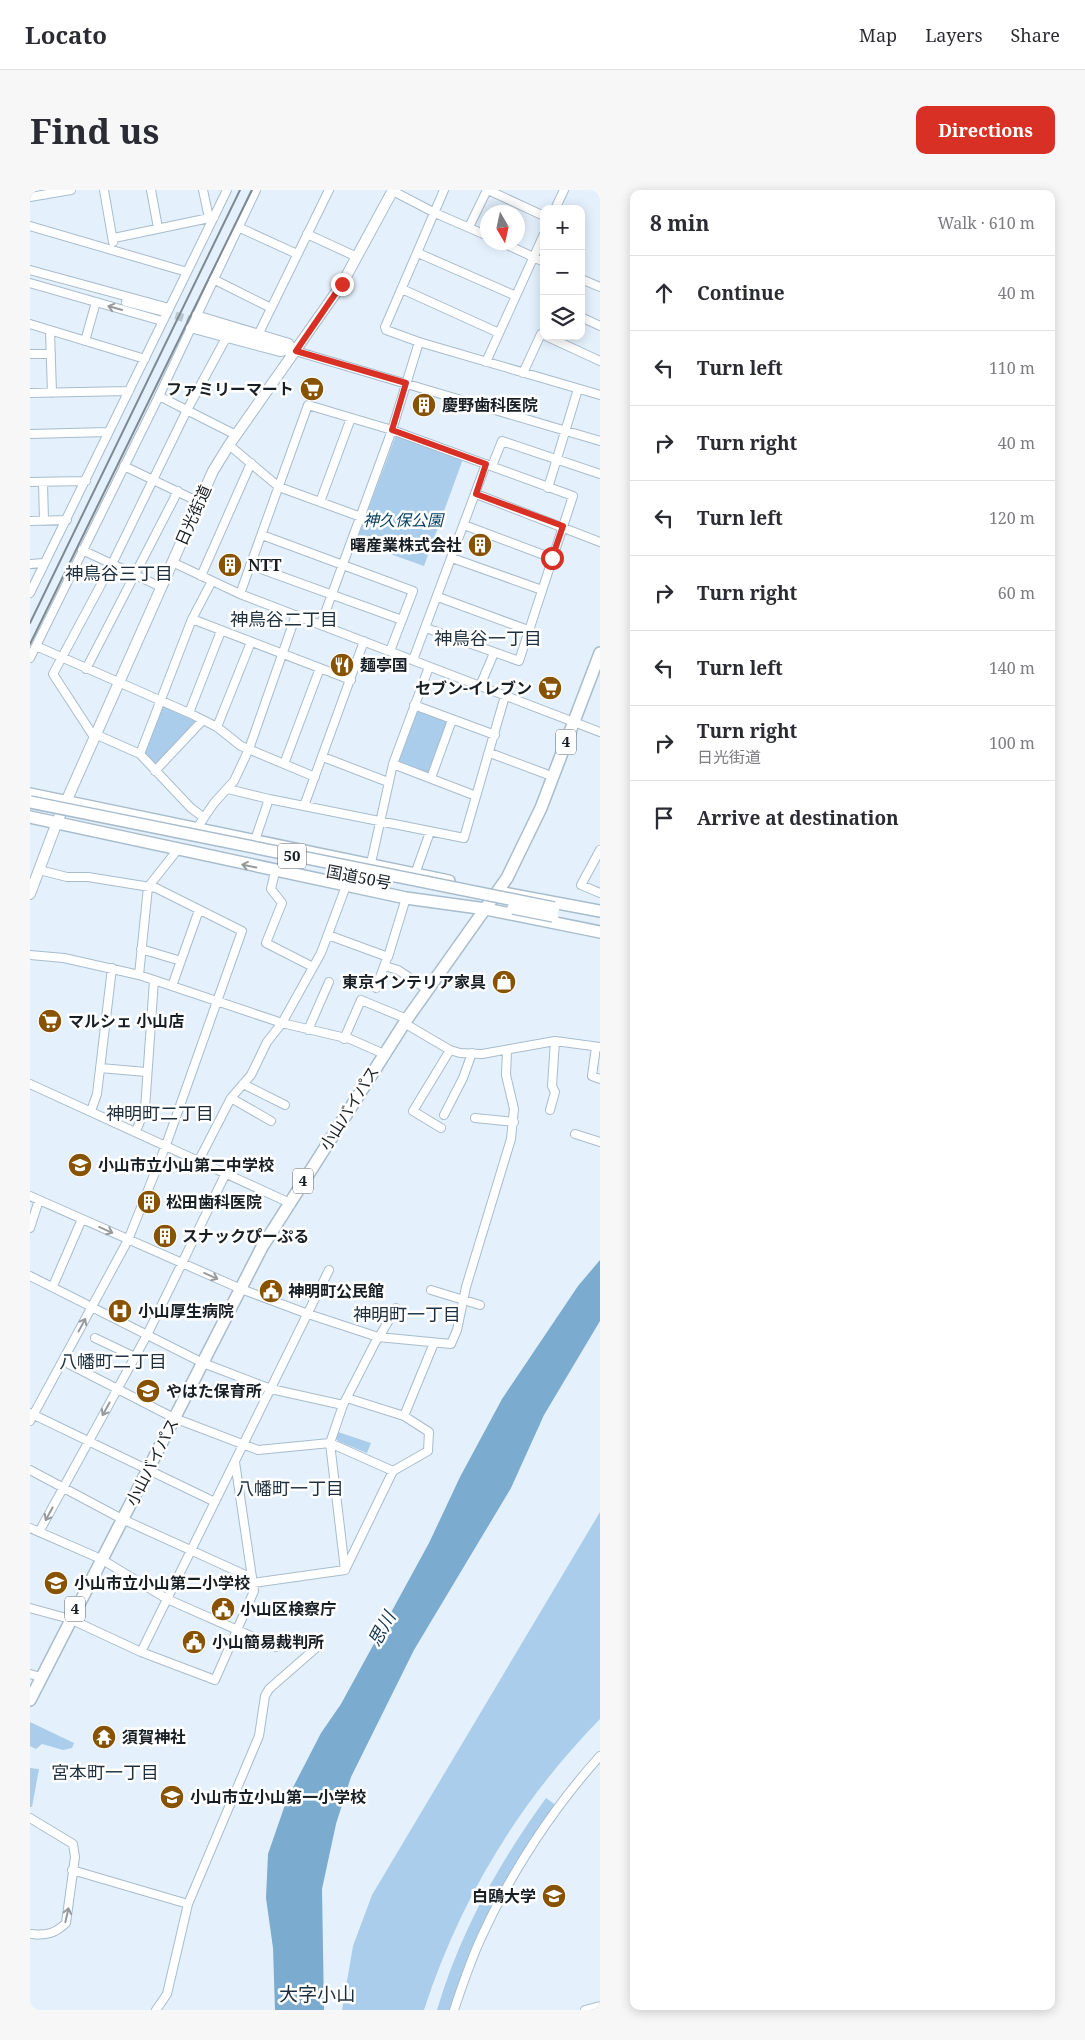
<!DOCTYPE html>
<meta charset="utf-8">
<style>
:root{--surface:#fff;--page:#f7f7f7;--text:#2b2b33;--muted:#7c7c81;--line:#e1e1e2;--accent:#d93025}
body{margin:0;font-family:"Noto Serif","Noto Sans JP",serif;background:var(--page);color:var(--text)}
.controls{position:absolute;right:15px;top:15px;display:grid;overflow:hidden;border-radius:10px;box-shadow:0 2px 12px #0003}
.controls button{width:45px;height:45px;display:grid;place-items:center;padding:0;border:0;border-bottom:1px solid var(--line);background:var(--surface);color:var(--text);font:25px sans-serif}
.compass{position:absolute;left:450px;top:15px;width:45px;height:45px;border-radius:50%;background:var(--surface);box-shadow:0 2px 12px #0003;rotate:171deg}
.stop{position:absolute;width:15px;height:15px;margin:-11px;border:4px solid #d93025;border-radius:50%;background:#fff}
.stop.end{background:#d93025;border-color:#fff;box-shadow:0 1px 5px #0008}
.list{margin:0;padding:0;list-style:none}
h2{display:flex;justify-content:space-between;align-items:center;height:65px;margin:0;padding:0 20px;font-size:21px}
h2 small{font-size:16px;font-weight:400;color:var(--muted)}
.list li{display:grid;grid-template-columns:32px 1fr auto;gap:15px;align-items:center;box-sizing:border-box;height:75px;padding:0 20px;border-top:1px solid var(--line)}
.list b{display:block;font-size:19px;white-space:nowrap}
.list p{margin:0;font-size:16px;white-space:nowrap;color:var(--muted)}
.list em{font-size:16px;font-style:normal;color:var(--muted)}
.icon{flex:none;width:28px;height:28px;fill:none;stroke:currentColor;stroke-width:2;stroke-linecap:round;stroke-linejoin:round}
.map{position:relative;flex:none;width:570px;height:1820px;overflow:hidden;border-radius:10px}
header{display:flex;align-items:center;gap:30px;box-sizing:border-box;height:70px;padding:0 25px;background:var(--surface);border-bottom:1px solid var(--line)}
header strong{font-size:24px}
nav{display:flex;gap:28px;margin-inline-start:auto;font-size:18px}
.intro{display:flex;align-items:center;justify-content:space-between;box-sizing:border-box;height:120px;padding:0 30px}
h1{margin:0;font-size:35px}
.button{padding:12px 22px;border-radius:10px;background:var(--accent);color:#fff;font-size:18px;font-weight:700}
main{display:flex;gap:30px;padding:0 30px}
aside{flex:1;background:var(--surface);border-radius:10px;box-shadow:0 2px 12px #0003}
.map>svg:first-child{display:block}
</style>
<header>
<strong>Locato</strong>
<nav><a>Map</a><a>Layers</a><a>Share</a></nav>
</header>
<div class="intro"><h1>Find us</h1><a class="button">Directions</a></div>
<main>
<div class="map">
<svg width="570" height="1820" viewBox="0 0 570 1820">
<rect width="100%" height="100%" fill="#e4f1fc"/>
<path fill="#a9cdea" d="M366 245 433 269 394 376 326 352Z
M136 517 165 531 166 536 125 577 115 567V561L132 519Z
M385 519 419 531 399 585 365 573Z
M308 1242 341 1253 337 1263 308 1251 305 1248Z
M570 1322V1529C489 1612 430 1709 394 1820H312L323 1756 342 1705Z
M0 1532 44 1553 42 1558 33 1560 12 1554 6 1559 0 1556Z
M0 1578 9 1579 2 1617H0Z
M516 1608 527 1616 517 1630 433 1785 420 1820H407C430 1742 469 1673 516 1608Z"/>
<path fill="#7cabd0" d="M570 1070V1131L514 1225 481 1298 384 1460 321 1587 306 1634 292 1699 294 1820H245L243 1758 236 1708 238 1664 257 1609 291 1543 311 1514 399 1353 430 1287 472 1209 548 1096Z"/>
<g fill="none" stroke-linecap="round" stroke-linejoin="round">
<path stroke="#bbc7d1" stroke-width="8" stroke-dasharray="8 4" stroke-linecap="butt" d="M134 122 167 132"/>
<g stroke="#a7bccd" stroke-width="10">
<path id="minor" d="M74 0 83 52
M121 0 128 38
M173 0 179 28
M361 0 405 23 458 46
M414 0 355 137 356 140 389 152 570 205
M458 0 514 26
M0 7 41 0
M525 19 534 0
M0 36 157 82 0 403
M208 37 267 64
M439 37 457 0
M277 44 327 67
M84 48 184 27
M471 52 514 72
M388 63 486 106
M0 80 139 118
M157 82 197 0
M183 89 241 118
M551 89 570 97
M0 93 132 131
M372 99 469 143
M96 112 134 122
M166 125 259 153 263 160
M551 127 570 136
M167 132 570 251
M0 134 115 169
M160 138 250 162 261 160
M20 141 22 203
M229 143 299 0
M516 146 570 171
M55 151 66 112
M0 164H21
M456 172 514 44
M493 183 511 144 514 145
M0 203 99 201
M129 206 206 245
M0 244 78 242
M199 255 249 297 331 327
M94 276 169 312
M462 276 472 251 570 284
M0 292 56 291
M13 292 14 331
M518 298 548 199
M446 304 570 352
M290 312 321 228
M0 331 37 330
M434 335 522 368
M232 345 383 401 360 461
M52 360 82 374 23 484 64 547
M422 368 512 400
M142 372 210 404 570 542
M0 374 14 373
M220 375 372 430
M171 386 221 273
M131 397 82 374 157 220 196 148
M210 404 278 215 362 240 543 306 489 471 396 438
M408 407 498 440
M162 429 321 490
M291 434 362 240 389 152
M6 456 159 523 187 537 211 556 285 587
M0 468 129 206 226 0
M383 470 456 274
M56 479 148 301
M450 496 464 463
M384 515 465 545
M159 523 191 441
M187 537 221 452
M65 544 110 564 161 618 173 627
M460 563 524 587
M110 564 162 429 182 391
M293 567 358 592
M254 574 290 478
M363 574 446 606
M125 581 172 531
M401 588 422 530
M198 599 239 609 434 648 475 506
M274 616 334 451
M167 638 184 613 204 591 219 559 266 425
M225 650 239 609
M570 660 551 695 570 703
M341 673 363 574 399 477
M245 682 241 699 252 713 236 753 283 777
M385 684 400 642
M298 745 358 767 376 708
M111 759 151 771
M0 765 34 768 109 785 252 833 320 849 354 864
M355 776 368 780 398 800
M109 785 118 697 149 658
M142 796 169 720
M346 798 356 771
M374 833 420 860 430 863 452 864 525 851 570 857
M278 840 299 792
M314 849 331 810 377 829
M566 857 562 886 570 889
M70 878 116 882
M0 894 260 1013
M213 894 255 915
M201 908 241 931
M520 920 525 902 522 896 525 851
M61 921 67 904 82 778
M414 925 433 888 442 863
M445 928 484 932
M411 938 383 921 420 860
M106 941 115 919 124 790
M545 944 570 952
M169 970 201 908 221 885 237 852 252 833 291 763 316 696
M0 1006 211 1099 278 1124 348 1147 421 1154 427 1140 436 1097 481 949 484 919 476 885 477 861
M0 1038 9 1010
M0 1086 173 1173 241 1199 313 1215
M23 1096 52 1029
M401 1100 450 1115
M349 1147 366 1118
M65 1148 105 1167
M33 1171 144 1228 228 1260 300 1253 363 1281
M0 1223 185 1312
M374 1226 404 1153
M0 1231 98 1050 136 955 212 741 126 698 58 687H37L9 680
M0 1280 92 1329 222 1388
M0 1338 71 1369 137 1409 246 1457
M9 1342 117 1145 196 983
M315 1380 363 1281 398 1261 399 1242 374 1226 317 1208
M315 1380 300 1253 313 1215 348 1147
M223 1393 315 1380
M0 1418 40 1429 111 1462 185 1490 224 1401 205 1272
M111 1462 299 1080
M0 1484 11 1487
M0 1628 43 1654 45 1667 36 1733C26 1743 16 1746 2 1744
M42 1680 158 1714
M126 1820 137 1804 158 1714 229 1546 235 1506 239 1499 287 1457
M424 1820C432 1796 440 1772 451 1748 480 1684 523 1618 570 1566
M555 1820 570 1816"/>
</g>
<g stroke="#a7bccd" stroke-width="12">
<path id="major" d="M0 704 27 632 183 281 199 255 312 94 363 0"/>
</g>
<g stroke="#a7bccd" stroke-width="14">
<path id="highway" d="M0 604 419 691
M0 627 376 708 456 719 570 742
M474 703 570 721
M0 1510 232 1057 377 829 477 688 511 618 570 463"/>
</g>
<use href="#minor" stroke="#fff" stroke-width="8"/>
<use href="#major" stroke="#fff" stroke-width="10"/>
<use href="#highway" stroke="#fff" stroke-width="11"/>
<path stroke="#7e8991" stroke-width="2" d="M0 433 210 0
M0 454 222 0"/>
<g stroke="#a7bccd" stroke-width="14" stroke-linecap="butt">
<path id="highway-bridge" d="M0 612 524 718
M483 718 523 726"/>
</g>
<use href="#highway-bridge" stroke="#fff" stroke-width="11"/>
</g>
<defs><path id="oneway-shaft" d="M-6 0H5M1.5-3L5.5 0L1.5 3" fill="none" stroke-width="1.6" stroke-linecap="round" stroke-linejoin="round" transform="scale(1.25)"/></defs>
<g stroke="#979a9d">
<use href="#oneway-shaft" transform="translate(85 118) rotate(-164)"/>
<use href="#oneway-shaft" transform="translate(219 676) rotate(-168)"/>
<use href="#oneway-shaft" transform="translate(76 1040) rotate(24)"/>
<use href="#oneway-shaft" transform="translate(181 1086) rotate(24)"/>
<use href="#oneway-shaft" transform="translate(52 1135) rotate(-62)"/>
<use href="#oneway-shaft" transform="translate(76 1219) rotate(119)"/>
<use href="#oneway-shaft" transform="translate(19 1324) rotate(119)"/>
<use href="#oneway-shaft" transform="translate(37 1725) rotate(-77)"/>
</g>
<g fill="none" stroke-linecap="round" stroke-linejoin="round">
<path stroke="#d93025" stroke-width="6" d="M312 94 266 161 376 193 362 240 456 274 446 304 533 336 522 368"/>
</g>
<defs>
<g id="supermarket-disc" transform="scale(1.25)"><circle r="9.5" fill="#885300" stroke="#fff"/><path d="M-6-5.5h2.5l.6 2H6L4.5 2H-2.5L-4.4-4H-6ZM-1.5 3.2a1.3 1.3 0 1 0 .1 0ZM3 3.2a1.3 1.3 0 1 0 .1 0Z" fill="#fff"/></g>
<g id="building-disc" transform="scale(1.25)"><circle r="9.5" fill="#885300" stroke="#fff"/><path d="M-4-6H4V6H1V3H-1V6H-4ZM-2.5-4.3h1.7v1.8h-1.7ZM.8-4.3h1.7v1.8H.8ZM-2.5-1h1.7V.8h-1.7ZM.8-1h1.7V.8H.8Z" fill="#fff"/></g>
<g id="restaurant-disc" transform="scale(1.25)"><circle r="9.5" fill="#885300" stroke="#fff"/><path d="M-5-6h1v4h1v-4h1v4h1v-4h1v5L-1.5 .5V6h-2V.5L-5-1ZM5-6V6H3V1.5H1.5Q1.5-4 5-6Z" fill="#fff"/></g>
<g id="shop-disc" transform="scale(1.25)"><circle r="9.5" fill="#885300" stroke="#fff"/><path d="M-5-2.5h2.3a2.7 3.5 0 0 1 5.4 0H5L5.5 6h-11ZM-1.5-2.5h3a1.5 2.3 0 0 0-3 0Z" fill="#fff"/></g>
<g id="school-disc" transform="scale(1.25)"><circle r="9.5" fill="#885300" stroke="#fff"/><path d="M0-5L7-2L0 1L-7-2ZM-4 1L0 2.5L4 1V4Q0 6-4 4Z" fill="#fff"/></g>
<g id="civic-disc" transform="scale(1.25)"><circle r="9.5" fill="#885300" stroke="#fff"/><path d="M-.6-6.5H3V-4.5H.6V-3L4-1V1h2V6H-6V1h2V-1L-.6-3ZM-1.2 2.5V6h2.4V2.5Z" fill="#fff"/></g>
<g id="hospital-disc" transform="scale(1.25)"><circle r="9.5" fill="#885300" stroke="#fff"/><path d="M-5-5h3v3.5h4V-5h3V5h-3V1.5h-4V5h-3Z" fill="#fff"/></g>
<g id="temple-disc" transform="scale(1.25)"><circle r="9.5" fill="#885300" stroke="#fff"/><path d="M0-6L5-2H3V0L6.5 2.5H4V6H1.5V3h-3V6H-4V2.5H-6.5L-3 0V-2H-5Z" fill="#fff"/></g>
<g id="university-disc" transform="scale(1.25)"><circle r="9.5" fill="#885300" stroke="#fff"/><path d="M0-5L7-2L0 1L-7-2ZM-4 1L0 2.5L4 1V4Q0 6-4 4Z" fill="#fff"/></g>
</defs>
<g fill-rule="evenodd">
<use href="#supermarket-disc" x="282" y="199"/>
<use href="#building-disc" x="394" y="215"/>
<use href="#building-disc" x="450" y="355"/>
<use href="#building-disc" x="200" y="375"/>
<use href="#restaurant-disc" x="312" y="475"/>
<use href="#supermarket-disc" x="520" y="498"/>
<use href="#shop-disc" x="474" y="792"/>
<use href="#supermarket-disc" x="20" y="831"/>
<use href="#school-disc" x="50" y="975"/>
<use href="#building-disc" x="119" y="1012"/>
<use href="#building-disc" x="135" y="1046"/>
<use href="#civic-disc" x="241" y="1101"/>
<use href="#hospital-disc" x="90" y="1121"/>
<use href="#school-disc" x="118" y="1201"/>
<use href="#school-disc" x="26" y="1393"/>
<use href="#civic-disc" x="193" y="1419"/>
<use href="#civic-disc" x="164" y="1452"/>
<use href="#temple-disc" x="74" y="1547"/>
<use href="#school-disc" x="142" y="1607"/>
<use href="#university-disc" x="524" y="1706"/>
</g>
<g text-anchor="middle" stroke-width="5" stroke-linejoin="round" paint-order="stroke">
<g fill="#fff" stroke="#5d6266" stroke-width="1">
<rect x="526" y="539.5" width="20" height="25" rx="4"/>
<rect x="248" y="653.5" width="28" height="25" rx="4"/>
<rect x="263" y="978.5" width="20" height="25" rx="4"/>
<rect x="35" y="1406.5" width="20" height="25" rx="4"/>
</g>
<g font-size="15" font-weight="bold" fill="#171f25">
<text x="536" y="557">4</text>
<text x="262" y="671">50</text>
<text x="273" y="996">4</text>
<text x="45" y="1424">4</text>
</g>
<g font-size="16" font-weight="bold" fill="#171f25" stroke="#fff" text-anchor="start">
<text x="264" y="205" text-anchor="end">ファミリーマート</text>
<text x="412" y="221">慶野歯科医院</text>
<text x="432" y="361" text-anchor="end">曙産業株式会社</text>
<text x="218" y="381">NTT</text>
<text x="330" y="481">麺亭国</text>
<text x="502" y="504" text-anchor="end">セブン-イレブン</text>
<text x="456" y="798" text-anchor="end">東京インテリア家具</text>
<text x="38" y="837">マルシェ 小山店</text>
<text x="68" y="981">小山市立小山第二中学校</text>
<text x="136" y="1018">松田歯科医院</text>
<text x="152" y="1052">スナックぴーぷる</text>
<text x="258" y="1107">神明町公民館</text>
<text x="108" y="1127">小山厚生病院</text>
<text x="136" y="1207">やはた保育所</text>
<text x="44" y="1399">小山市立小山第二小学校</text>
<text x="210" y="1425">小山区検察庁</text>
<text x="182" y="1458">小山簡易裁判所</text>
<text x="92" y="1553">須賀神社</text>
<text x="160" y="1613">小山市立小山第一小学校</text>
<text x="506" y="1712" text-anchor="end">白鴎大学</text>
</g>
<g font-size="16" fill="#171f25" stroke="#fff">
<text transform="translate(163 325) rotate(-66)" y="6">日光街道</text>
<text transform="translate(329 687) rotate(11)" y="6">国道50号</text>
<text transform="translate(319 918) rotate(-58)" y="6">小山バイパス</text>
<text transform="translate(122 1272) rotate(-63)" y="6">小山バイパス</text>
</g>
<g font-size="16" font-style="italic" fill="#003c5f" stroke="#fff">
<text x="373" y="336">神久保公園</text>
</g>
<g font-size="18" fill="#1e2f3d" stroke="#fff">
<text x="89" y="390">神鳥谷三丁目</text>
<text x="254" y="436">神鳥谷二丁目</text>
<text x="458" y="455">神鳥谷一丁目</text>
<text x="130" y="930">神明町二丁目</text>
<text x="377" y="1131">神明町一丁目</text>
<text x="83" y="1178">八幡町二丁目</text>
<text x="260" y="1305">八幡町一丁目</text>
<text x="75" y="1589">宮本町一丁目</text>
</g>
<g font-size="18" font-style="italic" fill="#113650" stroke="#fff">
<text transform="translate(352 1439) rotate(-61)" y="6">思川</text>
</g>
<g font-size="19" fill="#1e2f3d" stroke="#fff">
<text x="287" y="1811">大字小山</text>
</g>
</g>
</svg>
<div class="controls">
<button>+</button>
<button>−</button>
<button><svg class="icon" aria-label="layers" viewBox="0 0 24 24"><path d="M12 4l9 5-9 5-9-5zM3 14l9 5 9-5"/></svg></button>
</div>
<svg class="compass" viewBox="-18 -18 36 36"><path d="M0-13l5 13h-10z" fill="#e53935"/><path d="M0 13l5-13h-10z" fill="#7c7c81"/></svg>
<div class="stop" style="left:522px;top:368px"></div>
<div class="stop end" style="left:312px;top:94px"></div>
</div>
<aside>
<h2>8 min<small>Walk · 610 m</small></h2>
<ul class="list">
<li><svg class="icon" aria-label="ahead" viewBox="0 0 24 24"><path d="M12 20V5M6 11l6-6 6 6"/></svg><div><b>Continue</b></div><em>40 m</em></li>
<li><svg class="icon" aria-label="left" viewBox="0 0 24 24"><path d="M17 20v-9H6M10 6l-5 5 5 5"/></svg><div><b>Turn left</b></div><em>110 m</em></li>
<li><svg class="icon" aria-label="right" viewBox="0 0 24 24"><path d="M7 20v-9h11M14 6l5 5-5 5"/></svg><div><b>Turn right</b></div><em>40 m</em></li>
<li><svg class="icon" aria-label="left" viewBox="0 0 24 24"><path d="M17 20v-9H6M10 6l-5 5 5 5"/></svg><div><b>Turn left</b></div><em>120 m</em></li>
<li><svg class="icon" aria-label="right" viewBox="0 0 24 24"><path d="M7 20v-9h11M14 6l5 5-5 5"/></svg><div><b>Turn right</b></div><em>60 m</em></li>
<li><svg class="icon" aria-label="left" viewBox="0 0 24 24"><path d="M17 20v-9H6M10 6l-5 5 5 5"/></svg><div><b>Turn left</b></div><em>140 m</em></li>
<li><svg class="icon" aria-label="right" viewBox="0 0 24 24"><path d="M7 20v-9h11M14 6l5 5-5 5"/></svg><div><b>Turn right</b><p>日光街道</p></div><em>100 m</em></li>
<li><svg class="icon" aria-label="arrive" viewBox="0 0 24 24"><path d="M6 21V4h12l-3 4 3 4H6"/></svg><div><b>Arrive at destination</b></div></li>
</ul>
</aside>
</main>
